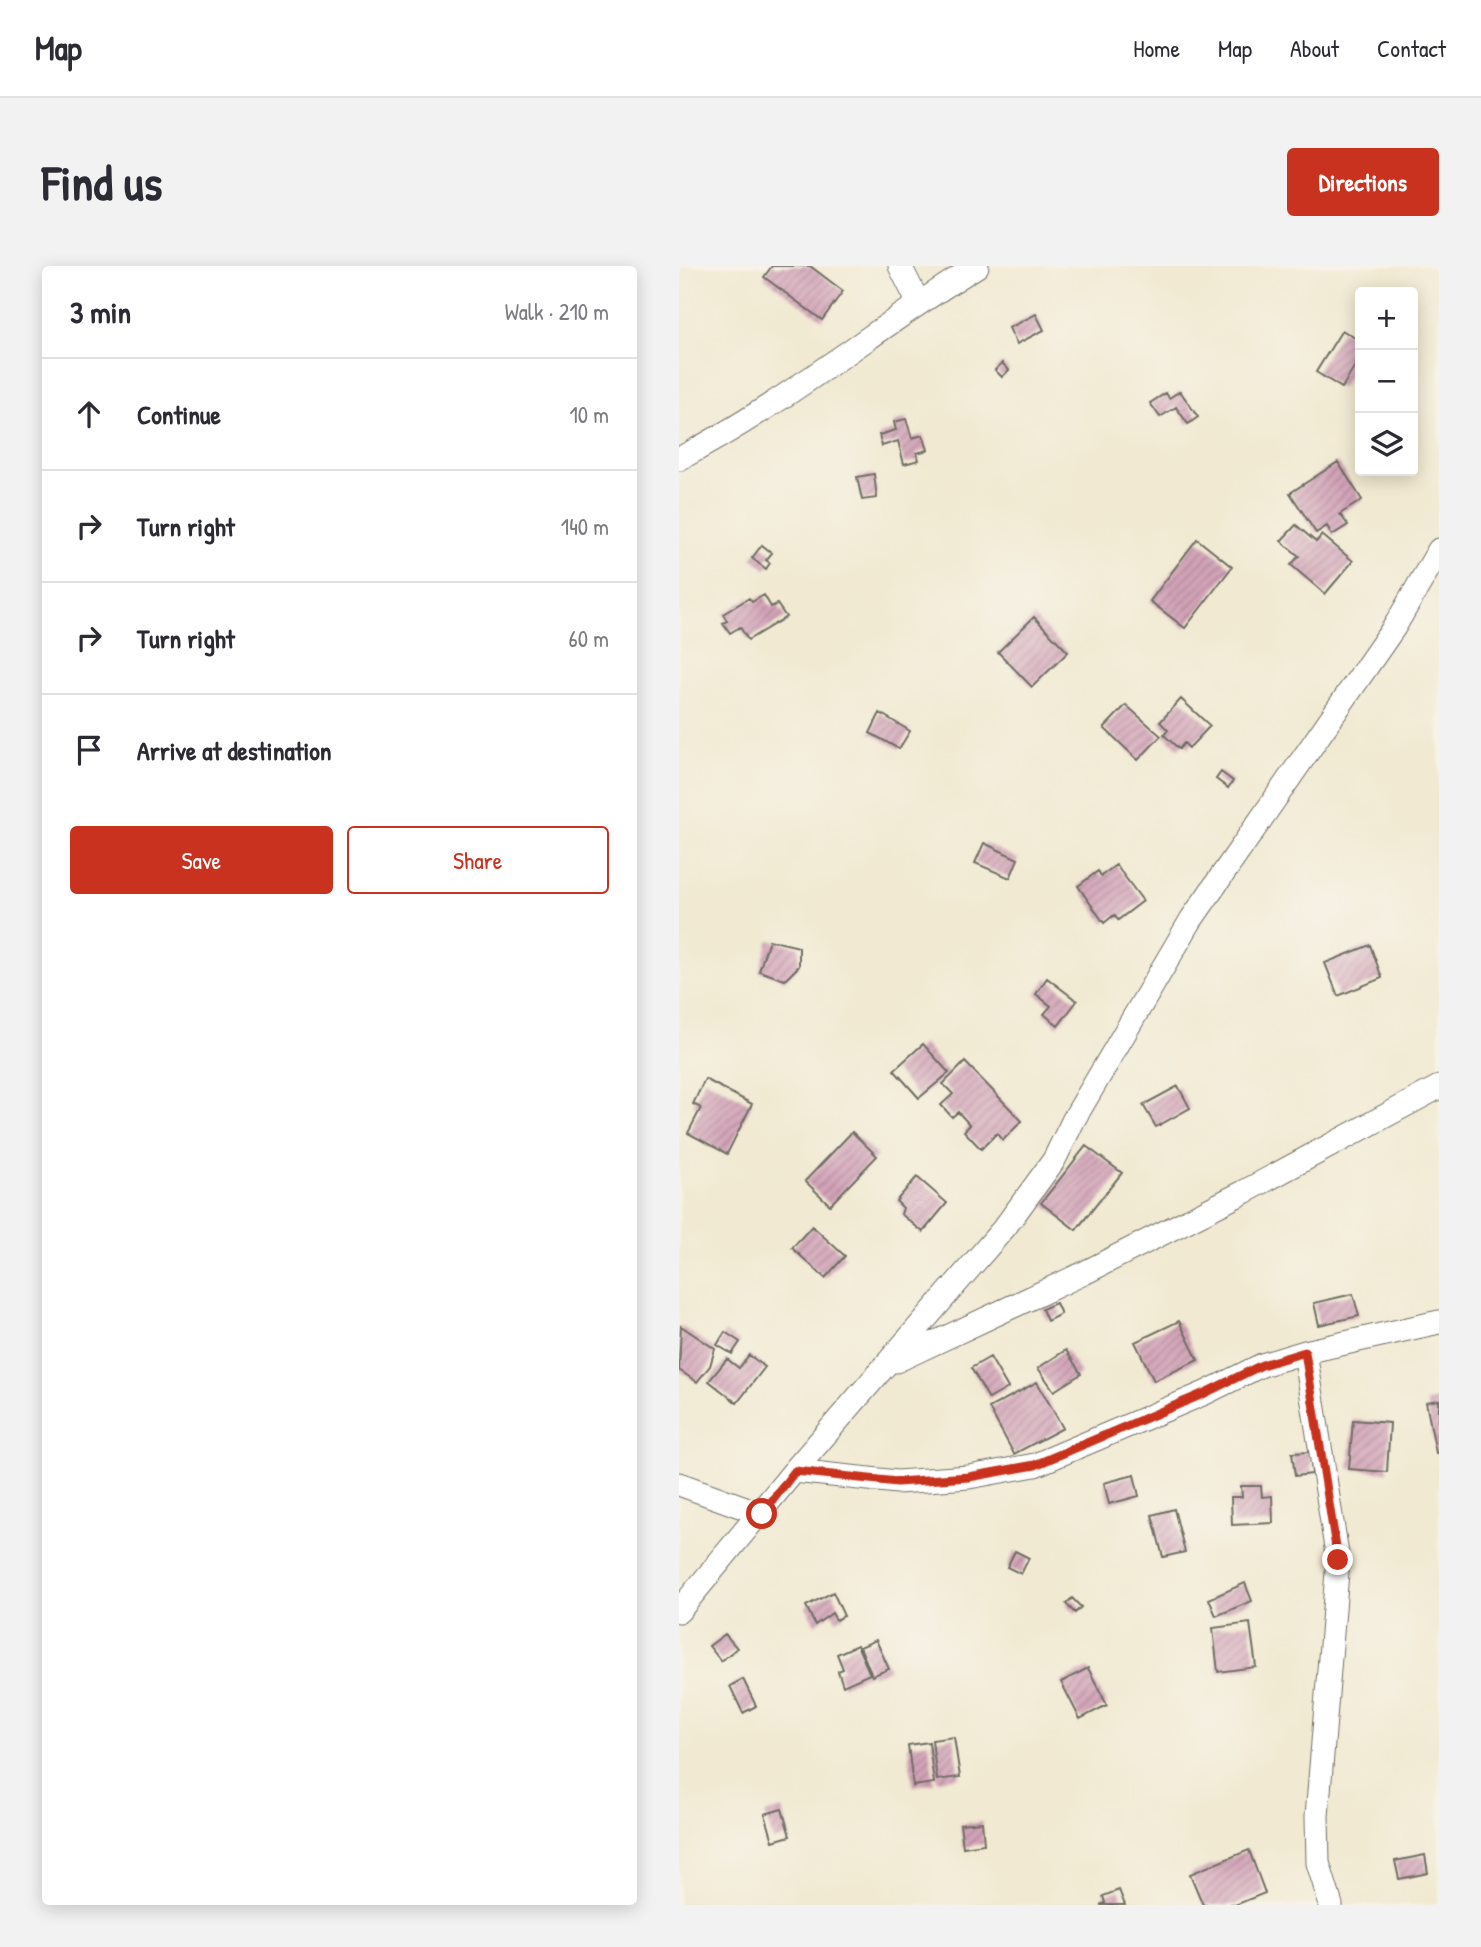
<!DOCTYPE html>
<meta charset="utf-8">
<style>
:root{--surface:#fff;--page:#f2f2f3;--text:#2b2b33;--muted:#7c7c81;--line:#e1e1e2;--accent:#c8321e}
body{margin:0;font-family:"Patrick Hand",sans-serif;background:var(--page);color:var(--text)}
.controls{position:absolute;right:21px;top:21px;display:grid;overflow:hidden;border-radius:7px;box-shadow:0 4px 18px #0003}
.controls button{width:63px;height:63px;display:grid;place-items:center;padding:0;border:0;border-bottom:2px solid var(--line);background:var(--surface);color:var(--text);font:35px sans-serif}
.stop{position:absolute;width:21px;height:21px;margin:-16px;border:5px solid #c8321e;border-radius:50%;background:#fff}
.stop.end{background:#c8321e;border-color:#fff;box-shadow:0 2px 7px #0008}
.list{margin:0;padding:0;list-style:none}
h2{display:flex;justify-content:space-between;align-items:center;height:91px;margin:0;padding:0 28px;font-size:30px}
h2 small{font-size:23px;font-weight:400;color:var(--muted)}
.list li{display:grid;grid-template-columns:46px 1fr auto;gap:21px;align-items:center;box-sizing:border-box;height:112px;padding:0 28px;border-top:2px solid var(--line)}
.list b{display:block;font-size:26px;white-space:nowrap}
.list em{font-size:23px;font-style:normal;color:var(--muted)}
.actions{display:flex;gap:14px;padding:21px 28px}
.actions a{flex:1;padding:16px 0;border:2px solid var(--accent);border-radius:7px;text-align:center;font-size:24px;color:var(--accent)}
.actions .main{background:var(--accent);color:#fff}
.icon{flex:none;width:38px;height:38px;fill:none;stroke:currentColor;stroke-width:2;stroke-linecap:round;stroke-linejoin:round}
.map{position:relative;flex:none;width:760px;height:1639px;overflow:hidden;border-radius:7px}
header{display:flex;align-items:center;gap:42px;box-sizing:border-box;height:98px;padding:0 35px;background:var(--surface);border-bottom:2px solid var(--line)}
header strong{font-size:33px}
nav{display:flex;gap:38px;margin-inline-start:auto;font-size:24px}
.intro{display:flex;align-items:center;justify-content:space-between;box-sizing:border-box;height:168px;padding:0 42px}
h1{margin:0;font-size:49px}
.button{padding:18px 32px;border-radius:7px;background:var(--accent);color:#fff;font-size:24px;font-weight:700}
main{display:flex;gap:42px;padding:0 42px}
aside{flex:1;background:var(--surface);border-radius:7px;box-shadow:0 4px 18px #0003}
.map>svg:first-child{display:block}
</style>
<header>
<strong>Map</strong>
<nav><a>Home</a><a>Map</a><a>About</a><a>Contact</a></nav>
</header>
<div class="intro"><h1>Find us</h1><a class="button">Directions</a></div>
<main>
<aside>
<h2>3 min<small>Walk · 210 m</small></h2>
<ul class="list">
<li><svg class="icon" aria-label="ahead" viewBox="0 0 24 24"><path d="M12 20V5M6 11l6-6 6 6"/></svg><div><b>Continue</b></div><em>10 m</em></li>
<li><svg class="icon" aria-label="right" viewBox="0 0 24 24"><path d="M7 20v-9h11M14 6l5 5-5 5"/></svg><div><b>Turn right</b></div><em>140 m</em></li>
<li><svg class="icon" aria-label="right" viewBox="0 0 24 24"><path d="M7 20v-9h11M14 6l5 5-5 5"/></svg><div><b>Turn right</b></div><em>60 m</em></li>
<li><svg class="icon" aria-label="arrive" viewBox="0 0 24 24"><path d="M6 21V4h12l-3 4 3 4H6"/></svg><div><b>Arrive at destination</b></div></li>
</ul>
<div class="actions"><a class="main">Save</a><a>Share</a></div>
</aside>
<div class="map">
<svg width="760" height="1639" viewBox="0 0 760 1639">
<defs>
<pattern id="building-hatch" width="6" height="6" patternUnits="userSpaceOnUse" patternTransform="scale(1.75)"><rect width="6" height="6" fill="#d3a3b8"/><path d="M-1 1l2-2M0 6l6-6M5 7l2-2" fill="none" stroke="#ab8596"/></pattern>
</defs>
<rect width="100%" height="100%" fill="#f7f3e8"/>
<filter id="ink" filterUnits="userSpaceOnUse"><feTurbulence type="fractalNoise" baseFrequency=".0143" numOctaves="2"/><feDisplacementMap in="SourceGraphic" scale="14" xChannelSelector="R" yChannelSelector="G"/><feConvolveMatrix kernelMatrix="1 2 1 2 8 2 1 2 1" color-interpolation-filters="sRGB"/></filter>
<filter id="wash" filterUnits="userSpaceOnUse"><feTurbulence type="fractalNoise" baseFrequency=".00686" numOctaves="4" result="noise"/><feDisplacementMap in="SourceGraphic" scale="28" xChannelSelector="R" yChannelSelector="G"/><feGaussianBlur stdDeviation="1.57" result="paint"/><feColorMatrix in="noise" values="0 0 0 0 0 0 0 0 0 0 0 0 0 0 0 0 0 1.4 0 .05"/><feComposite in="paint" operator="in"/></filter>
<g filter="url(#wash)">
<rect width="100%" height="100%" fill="#f1e9d1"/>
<g id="blocks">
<path fill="url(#building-hatch)" d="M93 0H131L164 25 143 54 85 11Z
M357 48 365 64 338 78 330 62Z
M663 64 681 75V91L663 122 637 106Z
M323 97 330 104 323 111 316 104Z
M501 125 519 151 509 158 497 141 481 151 471 137 487 127 490 132Z
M227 153 233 172 244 169 249 184 238 187 240 194 225 198 219 175 203 180 200 169 217 164 215 156Z
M659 196 683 234 661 248 669 259 653 269 648 260 637 267 611 227Z
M195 208 198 232 183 234 178 211Z
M617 259 637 276 643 269 674 295 646 328 612 299 620 290 602 275Z
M518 273 553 301 506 362 471 335Z
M83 279 93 287 87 294 91 297 87 303 73 292Z
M85 329 92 341 98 338 107 351 69 374 61 361 51 367 44 357 48 355 44 348 70 332 73 336Z
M355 351 389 386 353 421 319 386Z
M502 433 531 460 510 482 505 477 500 483 485 469 489 464 481 456Z
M447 439 482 470 459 494 425 462Z
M201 447 231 465 220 483 191 467Z
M542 506 554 515 549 522 537 513Z
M305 577 339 593 331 612 296 597Z
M437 599 464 635 439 654 435 649 425 657 399 620 419 605 422 610Z
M90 674 120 681V700L106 714 80 705Z
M691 679 703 712 659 730 646 697Z
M368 712 398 735 379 760 365 748 372 740 357 728Z
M244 778 270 807 240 832 215 804Z
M286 796 343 855 324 874 318 867 302 883 285 865 291 859 279 846 273 851 262 839 274 828 264 818Z
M26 813 73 838 48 888 9 867 22 842 14 838Z
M499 820 511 842 477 861 464 839Z
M173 866 198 890 151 939 126 915Z
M407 880 443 907 397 964 362 937Z
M238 911 268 937 244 966 222 948 224 942 217 935Z
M133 960 166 990 146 1012 113 982Z
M674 1028 680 1050 640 1059 635 1037Z
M377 1037 382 1048 368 1055 363 1043Z
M500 1055 519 1094 475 1115 456 1076Z
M2 1060 36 1083 31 1100 18 1116 0 1104Z
M46 1066 61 1076 53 1088 38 1079Z
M387 1084 402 1108 375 1125 359 1102Z
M70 1089 86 1101 58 1137 30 1115 48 1093 60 1102Z
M311 1091 329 1122 310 1133 292 1102Z
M358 1116 384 1162 335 1188 310 1142Z
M760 1134V1187H757L747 1136Z
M674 1154 711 1157 708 1206 670 1203Z
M631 1186 633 1208 616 1210 613 1187Z
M455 1209 460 1230 430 1238 425 1217Z
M562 1220H582L583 1231 593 1230 594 1257 553 1259 552 1231H563Z
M495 1243 506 1286 484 1291 473 1249Z
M336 1285 350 1292 342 1308 328 1301Z
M566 1317 573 1335 537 1350 530 1333Z
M154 1326 165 1350 157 1354 153 1347 136 1359 127 1340Z
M393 1332 402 1341 396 1347 387 1338Z
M571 1357 577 1401 539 1406 534 1362Z
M46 1368 58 1382 42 1395 30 1380Z
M197 1374 210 1403 193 1410 181 1381Z
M178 1379 191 1408 164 1420 159 1405 164 1403 158 1388Z
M409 1402 428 1439 401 1453 382 1416Z
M64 1413 77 1440 64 1447 51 1420Z
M275 1471 281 1511 258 1514 253 1474Z
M250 1476 255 1517 234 1520 229 1479Z
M103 1543 111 1570 94 1575 86 1548Z
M303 1556 305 1578 284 1581 281 1558Z
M570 1584 586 1627 556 1639H524L511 1608Z
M746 1589 749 1607 720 1613 716 1595Z
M440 1624 446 1639H421L426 1637 424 1630Z"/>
</g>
</g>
<g filter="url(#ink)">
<use href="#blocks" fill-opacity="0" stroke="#706e65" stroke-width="2"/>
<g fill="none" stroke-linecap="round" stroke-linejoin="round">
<g stroke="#706e65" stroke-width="25">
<path id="street" d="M221 0 239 36
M0 193C105 138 197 62 298 0
M626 1086 659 1294 638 1550 639 1597 652 1639
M217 1095 405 1007 565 926 760 821
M115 1205 218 1216 290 1211 356 1199 526 1127 583 1099 626 1086 760 1056
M0 1218 83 1248
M0 1345 115 1205 326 961 375 894 395 853 512 654 716 360 760 284"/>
</g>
<use href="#street" stroke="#fff" stroke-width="23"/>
</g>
</g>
<g fill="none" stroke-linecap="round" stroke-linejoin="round" filter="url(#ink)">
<path stroke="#c8321e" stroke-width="9" d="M83 1248 116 1205 218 1216 290 1211 356 1199 526 1127 583 1099 626 1086 659 1294"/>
</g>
</svg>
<div class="controls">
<button>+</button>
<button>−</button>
<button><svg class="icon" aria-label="layers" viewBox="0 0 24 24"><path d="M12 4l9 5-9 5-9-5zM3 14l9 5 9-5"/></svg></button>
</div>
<div class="stop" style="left:83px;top:1248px"></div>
<div class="stop end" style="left:659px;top:1294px"></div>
</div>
</main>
